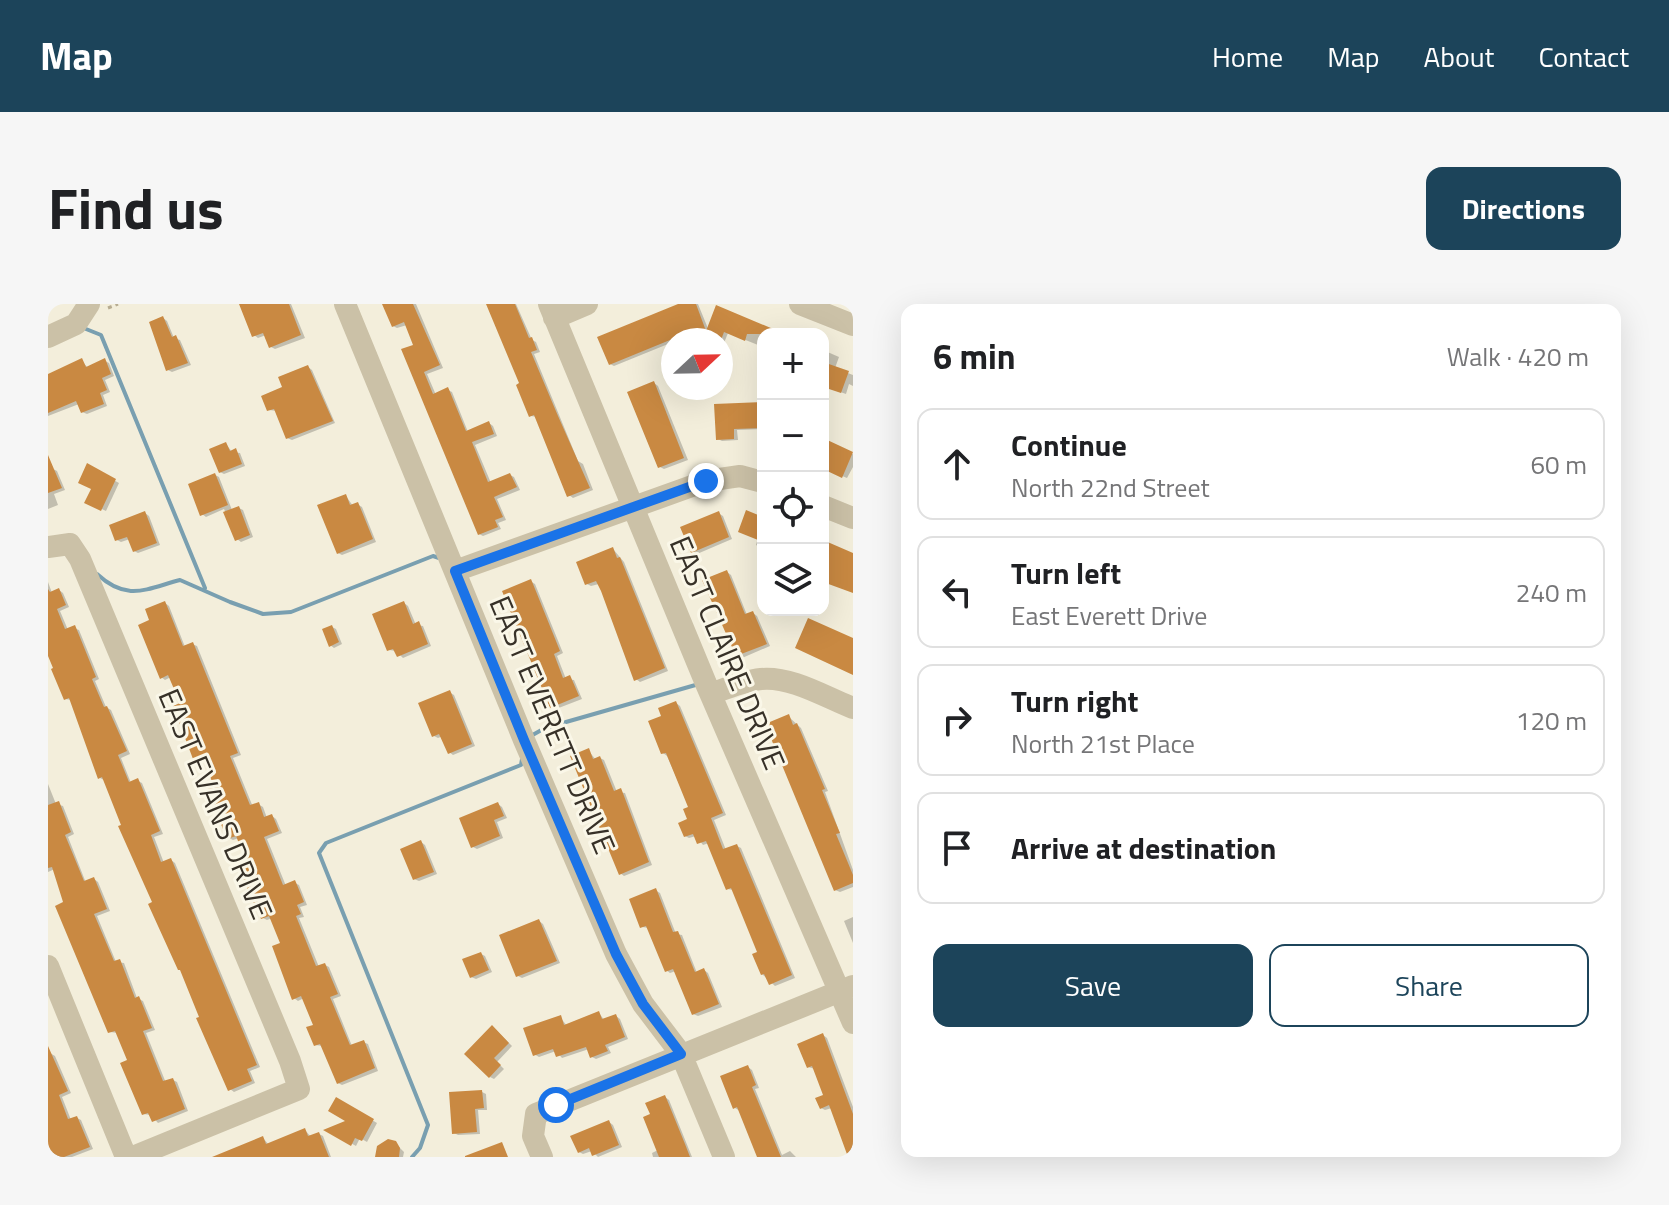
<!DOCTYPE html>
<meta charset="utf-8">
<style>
:root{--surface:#fff;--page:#f6f6f6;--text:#202124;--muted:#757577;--line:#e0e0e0;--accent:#1c445a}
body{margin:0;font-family:"Titillium Web",sans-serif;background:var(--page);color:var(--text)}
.controls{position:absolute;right:24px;top:24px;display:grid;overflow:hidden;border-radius:16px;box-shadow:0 8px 32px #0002}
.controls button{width:72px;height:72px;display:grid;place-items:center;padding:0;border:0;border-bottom:2px solid var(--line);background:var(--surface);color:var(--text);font:40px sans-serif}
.compass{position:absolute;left:613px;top:24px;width:72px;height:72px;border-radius:50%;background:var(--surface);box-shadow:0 8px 32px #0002;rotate:68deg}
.stop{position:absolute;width:24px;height:24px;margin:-18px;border:6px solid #1a73e8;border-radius:50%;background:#fff}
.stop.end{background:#1a73e8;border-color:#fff;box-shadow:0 2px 8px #0008}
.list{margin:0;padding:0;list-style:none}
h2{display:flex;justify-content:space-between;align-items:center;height:104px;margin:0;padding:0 32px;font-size:34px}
h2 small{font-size:26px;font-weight:400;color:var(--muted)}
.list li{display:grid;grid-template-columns:52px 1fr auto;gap:24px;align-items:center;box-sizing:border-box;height:112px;margin:0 16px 16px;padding:0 16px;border:2px solid var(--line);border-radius:16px}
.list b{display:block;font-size:30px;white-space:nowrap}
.list p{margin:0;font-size:26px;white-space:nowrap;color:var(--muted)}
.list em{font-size:26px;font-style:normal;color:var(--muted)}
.actions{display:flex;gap:16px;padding:24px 32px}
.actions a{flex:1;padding:18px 0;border:2px solid var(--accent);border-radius:16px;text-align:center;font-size:28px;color:var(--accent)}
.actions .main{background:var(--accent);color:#fff}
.icon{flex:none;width:44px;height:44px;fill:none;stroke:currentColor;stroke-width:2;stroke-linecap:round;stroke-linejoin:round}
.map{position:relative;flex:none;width:805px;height:853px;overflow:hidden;border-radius:16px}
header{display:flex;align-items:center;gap:48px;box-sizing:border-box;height:112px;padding:0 40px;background:var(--accent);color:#fff}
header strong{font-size:38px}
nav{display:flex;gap:44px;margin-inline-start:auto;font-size:28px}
.intro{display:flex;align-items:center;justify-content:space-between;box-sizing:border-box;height:192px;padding:0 48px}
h1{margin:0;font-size:56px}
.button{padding:20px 36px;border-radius:16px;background:var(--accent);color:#fff;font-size:28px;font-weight:700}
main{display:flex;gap:48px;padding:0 48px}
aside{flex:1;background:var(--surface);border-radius:16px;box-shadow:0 8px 32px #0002}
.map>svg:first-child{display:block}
</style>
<header>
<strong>Map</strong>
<nav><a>Home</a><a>Map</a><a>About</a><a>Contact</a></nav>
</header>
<div class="intro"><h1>Find us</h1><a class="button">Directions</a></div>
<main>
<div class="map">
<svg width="805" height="853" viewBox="0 0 805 853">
<rect width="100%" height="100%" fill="#f3eedb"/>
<path fill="#0003" d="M193 0H243L257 34 227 45 223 43 218 31 210 34 206 31Z
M336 0H368L395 64 379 70 388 91 400 86 404 88 420 128 441 119 445 122 449 132 427 141 443 179 462 171 466 173 472 186 449 195 458 216 450 219 453 225 435 232 431 230 356 46 367 42 359 21 349 24 345 22Z
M440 0H468L484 36 488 38 492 48 486 50 530 157 535 160 545 186 525 194 521 191 489 113 483 112 474 80Z
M636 0H650L661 27 735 30H715V43L680 29 676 39 650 28 625 36V38L566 62 562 60Z
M115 14 119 17 126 34 132 36 143 61 124 68 120 66Z
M775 46 791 53 787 64 805 71V82L801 80 798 90 775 82Z
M34 57 40 64 57 57 61 59 66 72 57 76 62 88 55 91 59 102 39 110 34 108 31 100 0 112V72Z
M260 63 264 66 287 119 244 136 239 134 229 107 221 106 237 85Z
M606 79 610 82 640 156 616 165 612 163Z
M648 84H673V86L653 91Z
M668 102 715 114V125L689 126 690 136 674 137 670 135Z
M775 136 805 150V163L799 174 775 164Z
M178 140 184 148 192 149 197 162 176 170 172 168Z
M40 162 71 179 58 207 39 198 45 185Z
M5 165 9 167 17 186 6 190 10 201 0 205V167Z
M167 171 171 173 184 206 191 204 195 206 205 233 193 238 189 235 176 205 158 213 154 210Z
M298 192 305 202 309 200 314 203 328 238 294 251 290 249Z
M97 209 101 212 112 241 90 249 86 247 82 235 73 238 69 236Z
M670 209 675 212 684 235 649 250 645 247Z
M715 215V245L708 241Z
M565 245 576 258 620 367 592 378 588 375 551 280 543 282 539 280Z
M679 268 683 271 699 311 705 309 709 312 722 342 694 354 689 351Z
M482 277 487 280 515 349 509 352 518 375 526 376 534 395 508 405 503 403Z
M0 278 4 289 11 286 15 289 21 303 12 307 20 326 26 324 31 326 51 375 47 377 58 403 63 406 82 450 73 454 83 479 90 477 94 479 115 530 106 533 116 559 123 556 127 559 212 763 202 767 207 779 186 788 182 785 58 477 52 474 24 396 17 395 0 349Z
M117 299 121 302 137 343 144 340 149 342 193 451 185 454 205 503 210 500 215 503 219 514 224 512 228 515 234 529 219 535 238 582 247 579 251 581 259 601 252 603 256 613 251 614 271 663 277 661 281 663 293 692 285 695 304 742 315 738 320 740 330 767 294 781 290 779 275 742 267 741V722L256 694 250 697 246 694 234 640 224 614 219 616 215 614 202 563 191 534 185 536 181 534 168 481 157 454 151 456 147 454 134 400 123 373 117 376 113 373 104 318Z
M356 299 360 302 368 321 375 322 383 342 355 354 348 347 341 346Z
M284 323 288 325 294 340 286 344 282 341Z
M401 388 406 391 427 442 405 451 401 448 395 432 390 434 386 432Z
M628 399 632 402 678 511 666 516 678 546 689 542 693 544 747 674 727 682 714 670 712 649 686 586 679 585 661 539 655 541 648 532 641 534 637 532 642 504 619 452 615 449V413Z
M741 413 753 424 780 487 777 488 805 566V583L792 588 787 586Z
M540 446 548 456 552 454 556 456 569 488 577 489 604 561 576 572 572 569Z
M0 480 8 500 15 502 26 530 20 533 38 579 46 575 50 578 62 607 49 612 68 658 76 659 89 694 95 697 107 726 98 729 118 779 125 776 129 778 140 807 110 819 103 811 95 810 82 758 70 729 62 728 7 565 0 568Z
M450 500 454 503 459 514 449 518 455 534 429 545 425 543Z
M373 538 377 541 389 570 371 577 366 575Z
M607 586 612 589 628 630 634 631 649 669 656 666 660 669 674 703 650 712 645 710 628 667 622 669 618 666 601 624 594 623Z
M805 613V639L796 617Z
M491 617 495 620 512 659 474 674 470 672Z
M433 650 437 652 444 668 428 675 423 673Z
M551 709 557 717 568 712 572 715 580 735 560 743 563 749 548 755 544 753 541 745 514 754 508 747 491 753 486 750 512 713 519 722Z
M448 726 464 742 449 758 456 765 446 775 442 773Z
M775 731 779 734 805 803V853H802L784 804 777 806 773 804 778 792 767 765 760 763Z
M2 749 7 752 23 789 14 793 23 816 29 814 33 816 45 845 24 853H7L0 836V750Z
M700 763 704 766 711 784 707 785 734 851 742 847 748 853H715L692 807 687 804Z
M434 788 438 790 439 806H430L432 830 410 831 406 829Z
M617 793 621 796 644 853H605L604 849 610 846 604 811Z
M289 795 329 819 319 838 312 834 308 842 279 826 302 817Z
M561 818 565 821 574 843 550 853 544 847 535 850 531 848Z
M257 826 263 833 271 830 275 832 283 853H168L215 834 221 841Z
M347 839 356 848 355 853H332Z"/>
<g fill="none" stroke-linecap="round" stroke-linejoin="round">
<path stroke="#799fb0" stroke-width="4" d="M33 23 53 31 157 284
M49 270C79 298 98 285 132 276L182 298 215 310 243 308 385 252 391 254
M481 433 497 424 651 380
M364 853 372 844 380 821 271 549 278 539 473 461 474 455"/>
</g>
<path fill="#c98942" d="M191 0H241L253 31 221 44 215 29 204 33Z
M334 0H365L392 61 376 68 385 90 400 83 418 127 441 117 446 130 424 138 440 178 462 169 469 183 446 193 455 213 447 216 450 223 430 231 353 45 365 41 356 18 344 23Z
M438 0H467L481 34 484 33 489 46 483 48 510 112 542 184 519 193 486 111 481 113 468 81 471 79Z
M630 0H648L658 27 668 1 737 30H699L697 37 676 28 673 36H667L644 27 561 61 549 33Z
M115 12 124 33 128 31 140 59 118 67 101 18Z
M34 54 38 63 57 54 63 70 54 74 59 86 52 89 56 100 33 109 28 97 0 109V70Z
M775 58 801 67 793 89 775 83Z
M260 61 285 117 238 135 226 105 219 107 213 92 234 83 230 73Z
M606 77 636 154 610 164 579 88Z
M715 98V124L686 125V135L668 136 666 100Z
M775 134 805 148 794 174 775 165Z
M178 138 182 147 188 144 194 160 171 169 161 145Z
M0 151 14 184 0 189Z
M39 159 68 175 53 207 36 199 43 185 30 179Z
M167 169 180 201 152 212 140 180Z
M298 190 302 201 310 198 325 235 289 250 269 201Z
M191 202 202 231 187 237 175 208Z
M698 206 715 213V238L690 228Z
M97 207 109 239 85 248 79 233 67 237 61 221Z
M671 207 681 233 643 249 632 223Z
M775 236 805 249V289L775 278Z
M565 243 569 254 572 253 617 364 586 377 553 287 548 277 537 281 528 258Z
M679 266 697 310 705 307 719 340 688 352 654 276Z
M483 275 512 347 506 350 515 374 522 371 531 392 502 404 454 287Z
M11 284 18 301 9 305 17 325 27 321 48 373 44 375 56 403 59 402 79 447 70 451 81 478 90 474 112 527 103 531 113 558 123 554 209 761 199 765 204 777 180 787 148 714 151 713 132 666H130L100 600 104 598 70 522 73 521 54 473 50 475 21 394 16 396 3 365 5 364 0 352V285L2 288Z
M117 297 135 342 145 338 190 449 182 452 202 501 211 498 216 513 224 510 231 527 216 533 235 581 247 576 256 598 249 601 253 610 248 612 268 662 277 659 290 690 282 693 302 741 316 736 327 764 289 780 272 740 266 742 258 723 265 721 253 692 244 696 224 642 232 639 221 612 213 615 198 582 192 565 200 562 188 532 179 535 158 483 165 480 154 452 145 455 125 402 132 399 120 371 112 375 90 321 101 316 97 305Z
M356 297 365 320 371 317 380 340 349 353 345 345 339 347 324 310Z
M760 314 805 334V371L747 344Z
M284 321 291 338 281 343 274 325Z
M402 386 424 440 400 450 391 430 384 433 370 399Z
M628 397 675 509 663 514 675 545 689 540 744 671 721 681 716 670 713 671 704 650 709 648 683 584 678 586 658 537 649 540 645 530 636 533 630 519 639 515 635 505 640 503 618 449 613 450 600 417 613 412 610 404Z
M741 410 745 421 749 419 777 485 774 486 792 529 788 530 805 571V579L786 587 717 420Z
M541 444 545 455 552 452 566 487 573 484 601 558 571 571 522 452Z
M11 497 23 528 17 531 36 577 46 573 59 605 46 610 66 657 72 655 87 694 91 692 104 724 95 727 115 777 125 774 137 805 104 818 100 809 94 811 72 759 79 756 67 727 60 729 7 602 15 598 4 563 0 564V501Z
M450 498 456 512 446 516 452 532 423 544 411 514Z
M373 536 386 568 365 576 352 545Z
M608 584 625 628 630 627 647 668 656 664 671 700 644 711 625 665 617 668 598 622 592 624 581 595Z
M491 615 509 657 468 673 451 631Z
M433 648 441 666 422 674 414 655Z
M551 707 554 715 568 710 577 733 557 741 560 747 542 754 538 743 508 753 505 745 485 752 475 724 513 711 516 721Z
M444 721 461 739 446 754 453 761 441 774 416 750Z
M775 729 805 810V853H800L781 801 772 805 767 794 775 791 764 762 759 764 749 740Z
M0 742 20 787 11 791 20 815 29 812 42 843 16 853H5L0 842Z
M700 761 708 781 704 783 733 853H709L689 803 685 805 672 772Z
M434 786 436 804 427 805 429 828 404 830 401 788Z
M617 791 637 840 642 853H611L595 813 602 810 597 799Z
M288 793 326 815 314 837 307 834 303 842 275 826 297 817 280 807Z
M561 816 571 841 544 852 541 844 530 849 522 832Z
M257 824 260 832 271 828 281 853H164L215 832 218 840Z
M340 835 348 837 352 844 351 853H327L329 842Z
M454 838 460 853H417V852Z"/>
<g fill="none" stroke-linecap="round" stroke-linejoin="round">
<path stroke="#b7ac91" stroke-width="3" stroke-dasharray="4 4" stroke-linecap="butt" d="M60 4 70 0"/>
<path stroke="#cbc1a7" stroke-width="22" d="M297 0 476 436 568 650 595 700 633 750 676 853
M501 0 659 382 805 719
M752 0 805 21
M506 14 539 0
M28 20 41 0
M0 33 28 20
M775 202 805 214
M0 243 22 240 32 255 242 757 251 785 85 853
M407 267 658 177 692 172 715 178
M663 390C679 384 695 377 713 375 743 372 777 393 805 404
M0 662 78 853
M494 853 485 832 488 810 805 682"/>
</g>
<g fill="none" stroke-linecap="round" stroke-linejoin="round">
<path stroke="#1a73e8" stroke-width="10" d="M508 801 633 750 595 700 568 650 476 436 407 267 658 177"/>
</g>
<g text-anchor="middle" stroke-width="6" stroke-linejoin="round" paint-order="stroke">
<g font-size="30" fill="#373128" stroke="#faf7e8">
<text transform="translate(679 349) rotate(67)" y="10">EAST CLAIRE DRIVE</text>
<text transform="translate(504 421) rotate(67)" y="10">EAST EVERETT DRIVE</text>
<text transform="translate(167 500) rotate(67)" y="10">EAST EVANS DRIVE</text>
</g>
</g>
</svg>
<div class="controls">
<button>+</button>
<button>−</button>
<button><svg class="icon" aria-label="locate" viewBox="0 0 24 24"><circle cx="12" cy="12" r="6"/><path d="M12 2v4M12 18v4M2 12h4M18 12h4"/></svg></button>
<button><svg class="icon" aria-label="layers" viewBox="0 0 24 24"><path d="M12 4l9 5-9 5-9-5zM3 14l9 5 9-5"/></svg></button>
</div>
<svg class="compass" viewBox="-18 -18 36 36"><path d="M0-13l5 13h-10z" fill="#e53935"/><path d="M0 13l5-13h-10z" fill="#757577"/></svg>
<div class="stop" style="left:508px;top:801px"></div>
<div class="stop end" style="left:658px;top:177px"></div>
</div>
<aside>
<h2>6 min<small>Walk · 420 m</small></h2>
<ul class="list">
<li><svg class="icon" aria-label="ahead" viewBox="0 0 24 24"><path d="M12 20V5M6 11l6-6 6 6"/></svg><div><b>Continue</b><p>North 22nd Street</p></div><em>60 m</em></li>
<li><svg class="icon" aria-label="left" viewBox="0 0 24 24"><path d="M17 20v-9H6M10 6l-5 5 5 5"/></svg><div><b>Turn left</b><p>East Everett Drive</p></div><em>240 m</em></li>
<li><svg class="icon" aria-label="right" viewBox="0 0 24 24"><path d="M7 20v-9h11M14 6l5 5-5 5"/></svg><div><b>Turn right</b><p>North 21st Place</p></div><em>120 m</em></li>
<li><svg class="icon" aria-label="arrive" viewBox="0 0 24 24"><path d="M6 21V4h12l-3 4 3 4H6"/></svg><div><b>Arrive at destination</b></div></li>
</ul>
<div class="actions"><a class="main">Save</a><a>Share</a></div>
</aside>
</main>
